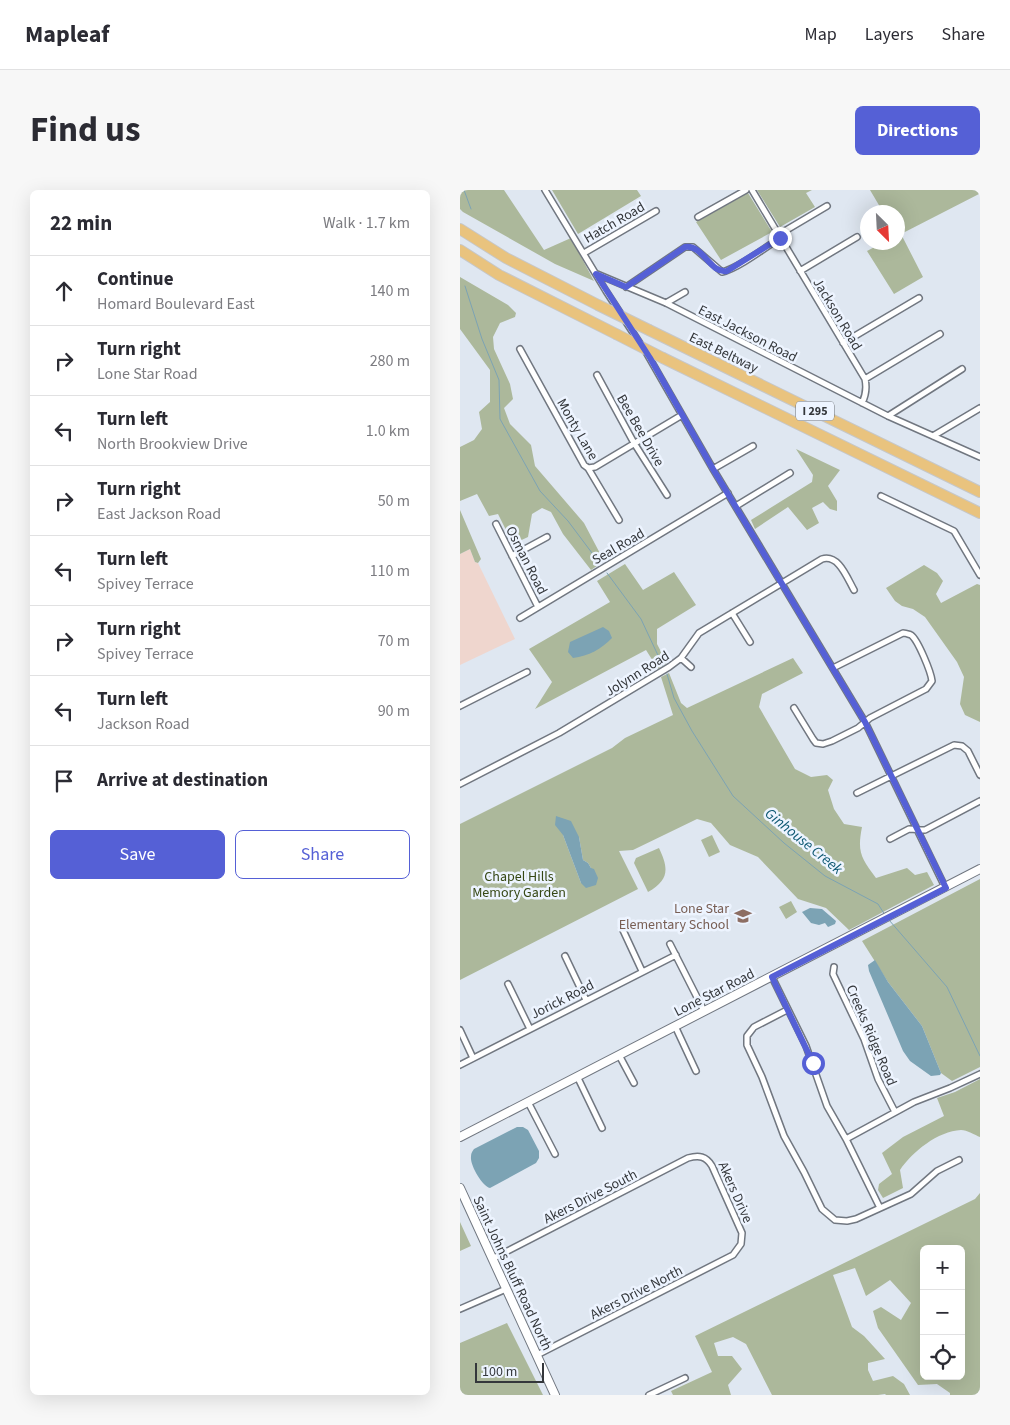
<!DOCTYPE html>
<meta charset="utf-8">
<style>
:root{--surface:#fff;--page:#f7f7f7;--text:#2b2b33;--muted:#7c7c81;--line:#e1e1e2;--accent:#5560d6}
body{margin:0;font-family:"Source Sans 3",sans-serif;background:var(--page);color:var(--text)}
.controls{position:absolute;right:15px;bottom:15px;display:grid;overflow:hidden;border-radius:8px;box-shadow:0 5px 20px #0002}
.controls button{width:45px;height:45px;display:grid;place-items:center;padding:0;border:0;border-bottom:1px solid var(--line);background:var(--surface);color:var(--text);font:25px sans-serif}
.compass{position:absolute;left:400px;top:15px;width:45px;height:45px;border-radius:50%;background:var(--surface);box-shadow:0 5px 20px #0002;rotate:156deg}
.scale{position:absolute;left:15px;bottom:12px;width:69px;box-sizing:border-box;padding-left:5px;border:2px solid #34373b;border-top:0;font-size:14px;line-height:18px;white-space:nowrap;color:#34373b;-webkit-text-stroke:4px #edf4ff;paint-order:stroke}
.stop{position:absolute;width:15px;height:15px;margin:-11px;border:4px solid #5560d6;border-radius:50%;background:#fff}
.stop.end{background:#5560d6;border-color:#fff;box-shadow:0 1px 5px #0008}
.list{margin:0;padding:0;list-style:none}
h2{display:flex;justify-content:space-between;align-items:center;height:65px;margin:0;padding:0 20px;font-size:21px}
h2 small{font-size:16px;font-weight:400;color:var(--muted)}
.list li{display:grid;grid-template-columns:32px 1fr auto;gap:15px;align-items:center;box-sizing:border-box;height:70px;padding:0 20px;border-top:1px solid var(--line)}
.list b{display:block;font-size:19px;white-space:nowrap}
.list p{margin:0;font-size:16px;white-space:nowrap;color:var(--muted)}
.list em{font-size:16px;font-style:normal;color:var(--muted)}
.actions{display:flex;gap:10px;padding:15px 20px}
.actions a{flex:1;padding:11px 0;border:1px solid var(--accent);border-radius:8px;text-align:center;font-size:18px;color:var(--accent)}
.actions .main{background:var(--accent);color:#fff}
.icon{flex:none;width:28px;height:28px;fill:none;stroke:currentColor;stroke-width:2;stroke-linecap:round;stroke-linejoin:round}
.map{position:relative;flex:none;width:520px;height:1205px;overflow:hidden;border-radius:8px}
header{display:flex;align-items:center;gap:30px;box-sizing:border-box;height:70px;padding:0 25px;background:var(--surface);border-bottom:1px solid var(--line)}
header strong{font-size:24px}
nav{display:flex;gap:28px;margin-inline-start:auto;font-size:18px}
.intro{display:flex;align-items:center;justify-content:space-between;box-sizing:border-box;height:120px;padding:0 30px}
h1{margin:0;font-size:35px}
.button{padding:12px 22px;border-radius:8px;background:var(--accent);color:#fff;font-size:18px;font-weight:700}
main{display:flex;gap:30px;padding:0 30px}
aside{flex:1;background:var(--surface);border-radius:8px;box-shadow:0 5px 20px #0002}
.map>svg:first-child{display:block}
</style>
<header>
<strong>Mapleaf</strong>
<nav><a>Map</a><a>Layers</a><a>Share</a></nav>
</header>
<div class="intro"><h1>Find us</h1><a class="button">Directions</a></div>
<main>
<aside>
<h2>22 min<small>Walk · 1.7 km</small></h2>
<ul class="list">
<li><svg class="icon" aria-label="ahead" viewBox="0 0 24 24"><path d="M12 20V5M6 11l6-6 6 6"/></svg><div><b>Continue</b><p>Homard Boulevard East</p></div><em>140 m</em></li>
<li><svg class="icon" aria-label="right" viewBox="0 0 24 24"><path d="M7 20v-9h11M14 6l5 5-5 5"/></svg><div><b>Turn right</b><p>Lone Star Road</p></div><em>280 m</em></li>
<li><svg class="icon" aria-label="left" viewBox="0 0 24 24"><path d="M17 20v-9H6M10 6l-5 5 5 5"/></svg><div><b>Turn left</b><p>North Brookview Drive</p></div><em>1.0 km</em></li>
<li><svg class="icon" aria-label="right" viewBox="0 0 24 24"><path d="M7 20v-9h11M14 6l5 5-5 5"/></svg><div><b>Turn right</b><p>East Jackson Road</p></div><em>50 m</em></li>
<li><svg class="icon" aria-label="left" viewBox="0 0 24 24"><path d="M17 20v-9H6M10 6l-5 5 5 5"/></svg><div><b>Turn left</b><p>Spivey Terrace</p></div><em>110 m</em></li>
<li><svg class="icon" aria-label="right" viewBox="0 0 24 24"><path d="M7 20v-9h11M14 6l5 5-5 5"/></svg><div><b>Turn right</b><p>Spivey Terrace</p></div><em>70 m</em></li>
<li><svg class="icon" aria-label="left" viewBox="0 0 24 24"><path d="M17 20v-9H6M10 6l-5 5 5 5"/></svg><div><b>Turn left</b><p>Jackson Road</p></div><em>90 m</em></li>
<li><svg class="icon" aria-label="arrive" viewBox="0 0 24 24"><path d="M6 21V4h12l-3 4 3 4H6"/></svg><div><b>Arrive at destination</b></div></li>
</ul>
<div class="actions"><a class="main">Save</a><a>Share</a></div>
</aside>
<div class="map">
<svg width="520" height="1205" viewBox="0 0 520 1205">
<rect width="100%" height="100%" fill="#dfe7f1"/>
<path fill="#efd6ce" d="M10 359 15 372 18 373 55 449 0 475V364Z"/>
<path fill="#acb89b" fill-rule="evenodd" d="M0 0H44L84 60 111 48 134 91 95 74 3 22 0 19Z
M92 0H177L181 6 118 44Z
M297 0H352L346 3 355 17 320 37Z
M410 0H516L519 4 441 44 463 87 434 104 407 61 422 53 438 52V22H423Z
M288 3 312 42 261 70 236 32Z
M0 87 48 115 56 123 55 127 40 133 33 147 34 159 50 194 53 209 44 218 50 234 71 255 75 276 124 333 144 371 131 380 103 344 91 322 82 318 72 324 68 347 53 354 38 324 29 326 17 304 0 311V257L14 250 22 239 19 222 30 212V180L0 139Z
M336 259 380 280 368 296 377 311V321L370 319 363 312 352 318 359 333 347 340 328 317 295 339 291 330 352 292 353 285Z
M0 320 21 369 18 373 15 372 10 359 0 364Z
M165 374 183 400 214 382 236 415 197 439V454L207 473 198 479 186 460 75 519 92 492 69 459 150 412 137 391Z
M464 375 477 383 483 391 476 404 481 413 517 394 520 395V532L505 525 500 514 504 487 497 472 465 427 453 419 442 416 435 411 426 398Z
M333 468 343 483 302 504 299 517 335 579 351 587 367 585 373 590 368 600 374 619 384 634 402 637C397 662 401 668 416 688L447 678 455 685 467 682 474 695 389 740 366 718 338 709 298 667 270 655 251 633 237 629 173 660 159 661 178 699 0 790V634L152 558 165 548 213 525 201 487 209 483 221 513 227 518ZM103 645 119 647 123 670 128 673 131 678 121 693Z
M252 645 260 662 249 667 241 650Z
M199 658C209 679 209 690 188 702L174 673 176 668Z
M520 689V877L492 891 481 883 462 836 428 792 402 751Z
M331 711 337 722 326 729 319 717Z
M520 889V947C515 945 507 940 501 940 478 941 452 962 440 980L443 998 423 1008 418 1000 419 994 432 984 422 963 443 947 484 926 477 908 495 902Z
M520 1003V1205H490V1203L477 1194 458 1195 418 1138 413 1121 421 1117 441 1130 451 1113 430 1090 406 1106 395 1078 373 1085 392 1137 404 1146 425 1169 408 1173V1180L413 1191 433 1186 444 1194 450 1205H426L425 1204 418 1205H312L286 1154 273 1147 254 1153 258 1166H272L282 1179 268 1195 271 1205H213L211 1201 252 1182 235 1146 515 1009ZM464 1059H501V1186H464Z
M0 1032 11 1056 0 1061Z
M47 1133 83 1205H0V1153Z"/>
<path fill="#7ca3b4" d="M143 437 149 441 152 448C141 459 129 466 113 468L108 462 110 452Z
M96 626 111 631 119 647 123 670 128 673 131 678 134 679 138 688 136 695 126 698 121 693 103 645 95 635Z
M350 718 362 719 376 731 375 734 368 737 365 733 359 735 351 733 342 722Z
M415 770 428 792 462 836 481 883 480 885 471 886 450 871 443 861 409 781 408 775Z
M57 937H63L68 940 79 961V968L76 973 30 998C22 996 10 975 11 967 11 963 12 962 14 959Z"/>
<g fill="none" stroke-linecap="round" stroke-linejoin="round">
<path stroke="#7ca3b4" stroke-width="1" d="M4 0 11 19
M5 96 22 149 39 190 40 229 80 301 108 331 141 375
M147 383 181 429 203 476
M207 484 214 508 232 541 273 606 324 653 365 686 418 714 425 725
M429 730 487 797 520 866"/>
<g stroke="#717780" stroke-width="8">
<path id="street" d="M85 0 146 101 181 155
M292 0 405 189C407 198 406 205 402 213
M238 27 286 0
M318 45 367 16
M124 63 196 21
M340 81 397 47
M137 84 206 113 428 226 520 267
M166 97 225 57H233L262 82C277 79 306 57 320 48
M206 113 225 102
M383 153 459 108
M60 159 124 275 128 278 159 330
M186 162 253 279 405 532 485 697
M137 185 174 253 207 305
M405 189 480 144
M428 226 502 179
M473 246 520 218
M128 278 135 277 222 225
M253 279 293 256
M421 306 494 341 520 385
M276 316 330 283
M36 334 78 417
M52 366 87 347
M272 423 290 452
M60 428 268 303
M221 468 231 477
M0 516 67 482
M334 518 353 549 356 553 363 554 372 551 398 538 410 528 466 499 472 491C471 482 458 450 451 445 448 444 446 443 443 443L373 478
M0 594 99 543 209 477 221 468 239 443 362 369C379 364 387 388 394 400
M397 603 494 555 502 556 508 561 520 585
M430 649 449 639 465 640 520 611
M162 738 182 781
M210 754 244 821
M105 766 126 810
M374 777 373 784 404 849 418 889 435 922
M312 787 346 856 367 916 386 949 420 1018
M48 794 70 839
M327 820 294 837 287 846V855L302 887 324 946 344 982 362 1019 375 1030 387 1031 396 1029 451 1004 477 981 499 970
M215 836 236 881
M0 840 13 868
M159 865 174 893
M0 875 216 765
M117 886 142 938
M68 912 95 964
M386 949 454 912 490 898 520 884
M32 1069 228 968C239 965 246 966 252 976L282 1043 281 1054 273 1065 77 1165
M0 1119 46 1099
M189 1205 225 1188"/>
</g>
<g stroke="#717780" stroke-width="10">
<path id="secondary" d="M0 947 520 679
M0 998 95 1205"/>
</g>
<g stroke="#c6c7c8" stroke-width="12">
<path id="highway" d="M0 39 46 68 138 115
M0 60 39 85 156 144
M189 140 520 302
M203 168 520 323"/>
</g>
<use href="#street" stroke="#fff" stroke-width="5"/>
<use href="#secondary" stroke="#fff" stroke-width="8"/>
<use href="#highway" stroke="#e9c37e" stroke-width="10"/>
<g stroke="#c6c7c8" stroke-width="12" stroke-linecap="butt">
<path id="highway-bridge" d="M138 115 189 140
M156 144 203 168"/>
</g>
<use href="#highway-bridge" stroke="#e9c37e" stroke-width="10"/>
</g>
<g fill="none" stroke-linecap="round" stroke-linejoin="round">
<path stroke="#5560d6" stroke-width="6" d="M320 48 267 81C250 84 243 54 225 57L166 97 136 84 190 168 253 279 405 532 486 698 312 787 353 873"/>
</g>
<defs>
<g id="school-bare" transform="scale(1.35)"><path d="M0-5L7-2L0 1L-7-2ZM-4 1L0 2.5L4 1V4Q0 6-4 4Z" fill="#8d6e63" stroke="#edf4ff" stroke-width="2.5" paint-order="stroke"/></g>
</defs>
<g fill-rule="evenodd">
<use href="#school-bare" x="283" y="726"/>
</g>
<g text-anchor="middle" stroke-width="5" stroke-linejoin="round" paint-order="stroke">
<rect fill="#edf4ff" stroke="#6c7076" stroke-width="1" x="336" y="211.5" width="38" height="19" rx="4"/>
<g font-size="12" font-weight="bold" fill="#34373b">
<text x="355" y="225">I 295</text>
</g>
<g font-size="14" fill="#34373b" stroke="#edf4ff">
<text transform="translate(154 32) rotate(-30)" y="5">Hatch Road</text>
<text transform="translate(378 124) rotate(59)" y="5">Jackson Road</text>
<text transform="translate(288 143) rotate(27)" y="5">East Jackson Road</text>
<text transform="translate(264 162) rotate(26)" y="5">East Beltway</text>
<text transform="translate(118 239) rotate(60)" y="5">Monty Lane</text>
<text transform="translate(181 240) rotate(60)" y="5">Bee Bee Drive</text>
<text transform="translate(158 356) rotate(-30)" y="5">Seal Road</text>
<text transform="translate(67 370) rotate(63)" y="5">Osman Road</text>
<text transform="translate(177 483) rotate(-32)" y="5">Jolynn Road</text>
<text transform="translate(254 802) rotate(-27)" y="5">Lone Star Road</text>
<text transform="translate(102 809) rotate(-27)" y="5">Jorick Road</text>
<text transform="translate(412 845) rotate(67)" y="5">Creeks Ridge Road</text>
<text transform="translate(276 1002) rotate(66)" y="5">Akers Drive</text>
<text transform="translate(130 1006) rotate(-27)" y="5">Akers Drive South</text>
<text transform="translate(53 1083) rotate(65)" y="5">Saint Johns Bluff Road North</text>
<text transform="translate(176 1102) rotate(-27)" y="5">Akers Drive North</text>
</g>
<g font-size="14" fill="#354713" stroke="#edf4ff">
<text x="59" y="691">Chapel Hills<tspan x="59" dy="16">Memory Garden</tspan></text>
</g>
<g font-size="14" fill="#785e54" stroke="#edf4ff" text-anchor="end">
<text x="269" y="723">Lone Star<tspan x="269" dy="16">Elementary School</tspan></text>
</g>
<g font-size="15" font-style="italic" fill="#105a74" stroke="#edf4ff">
<text transform="translate(344 651) rotate(39)" y="5">Ginhouse Creek</text>
</g>
</g>
</svg>
<div class="controls">
<button>+</button>
<button>−</button>
<button><svg class="icon" aria-label="locate" viewBox="0 0 24 24"><circle cx="12" cy="12" r="6"/><path d="M12 2v4M12 18v4M2 12h4M18 12h4"/></svg></button>
</div>
<svg class="compass" viewBox="-18 -18 36 36"><path d="M0-13l5 13h-10z" fill="#e53935"/><path d="M0 13l5-13h-10z" fill="#7c7c81"/></svg>
<div class="scale">100 m</div>
<div class="stop" style="left:353px;top:873px"></div>
<div class="stop end" style="left:320px;top:48px"></div>
</div>
</main>
